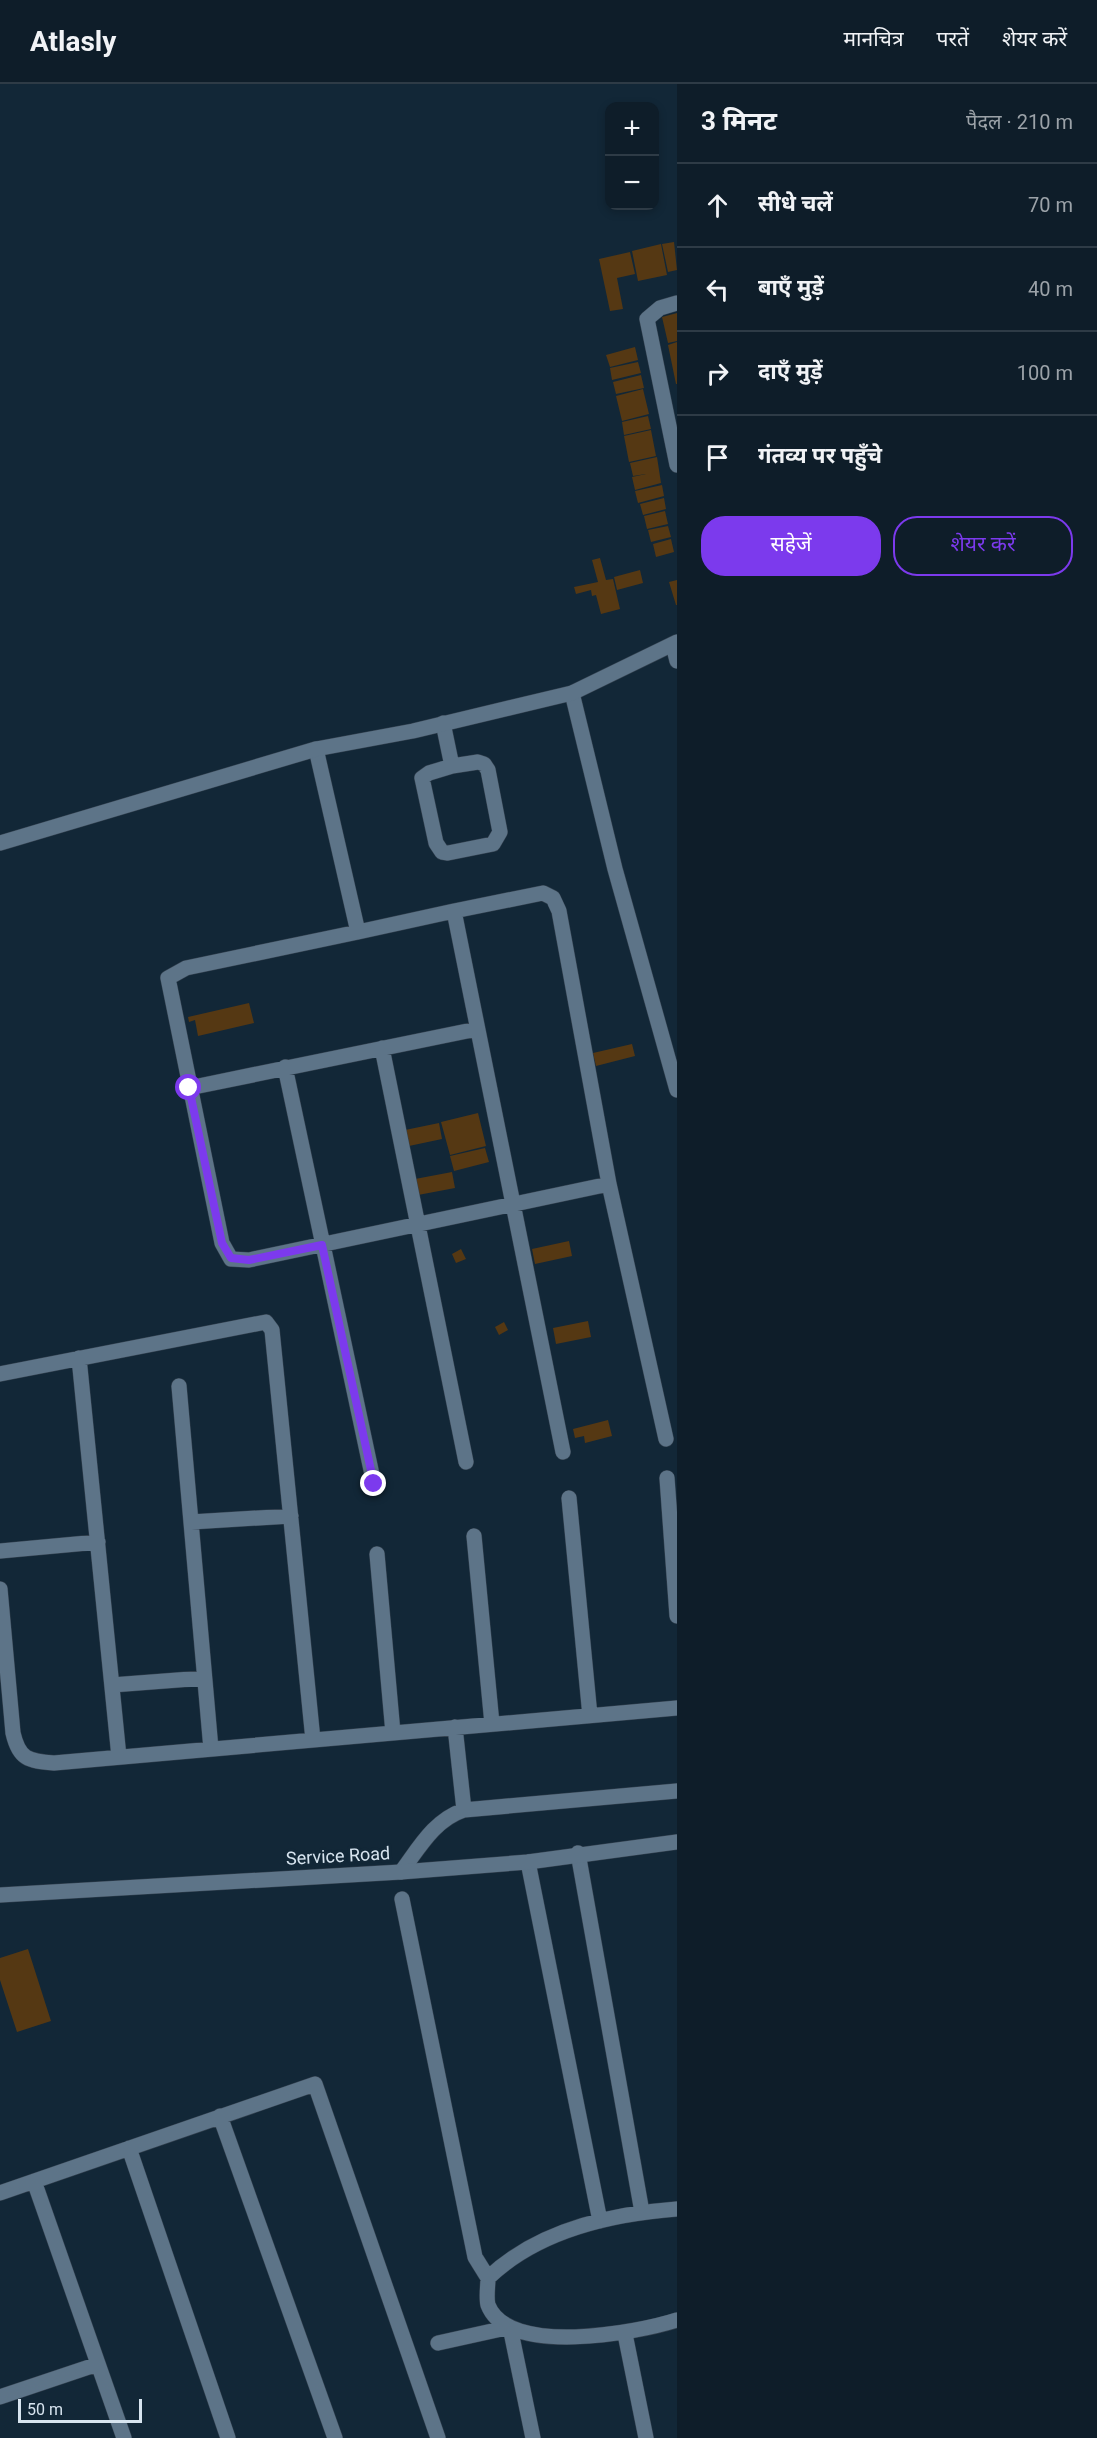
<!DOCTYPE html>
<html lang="hi">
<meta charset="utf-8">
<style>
:root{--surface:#0e1d29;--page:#1c2a35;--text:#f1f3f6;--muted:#9ba2a8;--line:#2e3b46;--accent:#7c3aed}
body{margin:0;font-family:Roboto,"Noto Sans Devanagari",sans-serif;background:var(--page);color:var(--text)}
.controls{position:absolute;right:18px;top:18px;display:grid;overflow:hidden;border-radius:12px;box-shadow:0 3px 9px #0003}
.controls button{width:54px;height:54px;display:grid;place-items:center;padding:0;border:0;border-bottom:2px solid var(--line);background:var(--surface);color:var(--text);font:30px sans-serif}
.scale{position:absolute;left:18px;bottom:15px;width:124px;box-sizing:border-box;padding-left:6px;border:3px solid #d7e4ef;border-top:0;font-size:16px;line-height:21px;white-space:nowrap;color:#d7e4ef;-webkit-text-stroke:4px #122737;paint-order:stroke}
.stop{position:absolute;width:18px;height:18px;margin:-14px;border:4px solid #7c3aed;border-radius:50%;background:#fff}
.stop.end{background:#7c3aed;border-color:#fff;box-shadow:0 2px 6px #0008}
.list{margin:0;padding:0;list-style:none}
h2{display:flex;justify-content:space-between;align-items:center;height:78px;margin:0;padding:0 24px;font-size:26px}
h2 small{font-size:20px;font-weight:400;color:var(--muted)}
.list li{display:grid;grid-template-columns:39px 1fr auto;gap:18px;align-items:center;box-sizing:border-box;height:84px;padding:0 24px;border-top:2px solid var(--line)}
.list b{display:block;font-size:22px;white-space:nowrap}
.list em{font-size:20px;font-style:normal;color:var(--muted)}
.actions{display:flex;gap:12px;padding:18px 24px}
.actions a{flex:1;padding:14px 0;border:2px solid var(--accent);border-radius:24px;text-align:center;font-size:21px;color:var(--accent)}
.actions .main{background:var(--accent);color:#fff}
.icon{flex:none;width:33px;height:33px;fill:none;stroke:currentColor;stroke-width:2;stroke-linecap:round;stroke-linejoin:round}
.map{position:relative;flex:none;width:677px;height:2354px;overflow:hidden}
header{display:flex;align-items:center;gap:36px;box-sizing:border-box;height:84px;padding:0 30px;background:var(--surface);border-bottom:2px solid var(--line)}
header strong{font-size:28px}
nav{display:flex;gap:33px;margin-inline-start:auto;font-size:21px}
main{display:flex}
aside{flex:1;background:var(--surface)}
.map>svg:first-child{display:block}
</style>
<header>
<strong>Atlasly</strong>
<nav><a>मानचित्र</a><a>परतें</a><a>शेयर करें</a></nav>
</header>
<main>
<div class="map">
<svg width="677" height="2354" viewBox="0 0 677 2354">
<rect width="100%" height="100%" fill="#122737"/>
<path fill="#553813" d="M674 158 677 186 668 188 662 160Z
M661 160 667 191 638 197 632 167Z
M630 168 635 190 617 194 623 225 610 227 599 175Z
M677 229V257L668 259 662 233Z
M677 258V300H676L668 261Z
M635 263 638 276 610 283 606 271Z
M638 278 641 289 612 296 610 284Z
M641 291 644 304 616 310 613 298Z
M643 305 649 330 622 337 616 312Z
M648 332 651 345 624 351 622 338Z
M651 346 656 372 629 378 624 352Z
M657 373 661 399 635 406 632 393 646 390 633 392 630 379Z
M662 401 664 412 638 419 635 407Z
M664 414 666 425 643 431 640 420Z
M665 427 668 440 647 445 644 432Z
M668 442 671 453 651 458 648 446Z
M671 455 674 468 656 473 653 460Z
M600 474 606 496 613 495 620 525 601 530 596 511 592 512 591 506 576 510 574 503 598 498 592 476Z
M640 486 643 499 617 506 614 493Z
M677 496V521H676L669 498Z
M249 919 254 939 198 952 195 936 189 938 188 933Z
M632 960 635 972 596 982 593 969Z
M478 1029 486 1062 450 1071 441 1038Z
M439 1039 442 1055 409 1062 405 1046Z
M485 1064 489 1078 454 1087 450 1072Z
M452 1088 455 1104 418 1111 415 1095Z
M569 1157 572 1172 535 1180 532 1165Z
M461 1165 466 1175 456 1179 452 1170Z
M588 1237 591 1253 556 1260 553 1244Z
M504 1238 508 1246 499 1251 495 1243Z
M608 1336 612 1352 585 1359 584 1352 575 1354 573 1345Z
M28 1865 51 1937 17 1948 0 1896V1874Z"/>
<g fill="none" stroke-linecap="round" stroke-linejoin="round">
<g stroke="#344250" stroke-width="16">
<path id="minor" d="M677 219 660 224 647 235 677 381
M673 561 677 577
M572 609 615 785 677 1006
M443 639 452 682 478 678 484 680 488 686 500 748 493 760 448 769 442 768 436 759 422 694 429 689 452 682
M316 665 358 848 454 827 563 1368
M454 827 543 809 553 814 559 827 609 1100 666 1355
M358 848 186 884 168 894 222 1159 231 1175 249 1176 609 1100
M382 964 466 1378
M285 983 374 1400
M189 1004 477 945
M79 1274 119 1673
M0 1290 266 1238 272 1246 313 1656
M179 1302 211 1665
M667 1394 677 1532
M569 1414 590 1632
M191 1438 291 1432
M474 1452 492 1640
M0 1467 98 1458
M377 1470 393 1649
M0 1505 13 1649C19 1675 28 1677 54 1679L677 1624
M112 1601 204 1594
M455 1643 464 1726
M578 1769 642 2128
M528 1778 600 2137
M401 1788C419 1764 434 1736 464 1726L677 1707
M402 1815 475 2173 488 2194
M220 2032 335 2354
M129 2064 228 2354
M34 2097 124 2354
M0 2109 315 2000 438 2354
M677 2125C610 2130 538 2146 488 2194 488 2201 486 2214 488 2221 508 2273 637 2249 677 2236
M625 2250 646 2354
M438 2259 510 2243 533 2354
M0 2313 98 2280"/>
</g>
<g stroke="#344250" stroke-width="16">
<path id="tertiary" d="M0 759 316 665 413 647 572 609 677 558
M0 1811 401 1788 528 1778 677 1758"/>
</g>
<use href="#minor" stroke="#5d7488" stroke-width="15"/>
<use href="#tertiary" stroke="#5d7488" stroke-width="15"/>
</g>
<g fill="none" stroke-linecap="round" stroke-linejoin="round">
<path stroke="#7c3aed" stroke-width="8" d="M189 1004 222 1159 231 1174 249 1176 322 1161 374 1400"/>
</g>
<g text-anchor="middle" stroke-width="6" stroke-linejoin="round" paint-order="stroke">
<g font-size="18" fill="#d7e4ef" stroke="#122737">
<text transform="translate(338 1772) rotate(-3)" y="6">Service Road</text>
</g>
</g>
</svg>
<div class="controls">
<button>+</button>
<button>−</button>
</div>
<div class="scale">50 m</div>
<div class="stop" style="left:189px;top:1004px"></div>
<div class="stop end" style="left:374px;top:1400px"></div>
</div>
<aside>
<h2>3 मिनट<small>पैदल · 210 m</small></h2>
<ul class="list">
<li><svg class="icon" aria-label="ahead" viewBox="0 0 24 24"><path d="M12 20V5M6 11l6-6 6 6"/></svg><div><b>सीधे चलें</b></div><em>70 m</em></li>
<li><svg class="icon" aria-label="left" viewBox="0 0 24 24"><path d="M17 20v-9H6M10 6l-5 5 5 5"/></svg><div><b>बाएँ मुड़ें</b></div><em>40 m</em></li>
<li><svg class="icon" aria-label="right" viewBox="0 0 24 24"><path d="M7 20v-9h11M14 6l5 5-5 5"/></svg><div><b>दाएँ मुड़ें</b></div><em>100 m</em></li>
<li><svg class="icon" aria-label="arrive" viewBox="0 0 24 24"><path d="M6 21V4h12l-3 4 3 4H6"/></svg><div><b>गंतव्य पर पहुँचे</b></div></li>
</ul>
<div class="actions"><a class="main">सहेजें</a><a>शेयर करें</a></div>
</aside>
</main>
